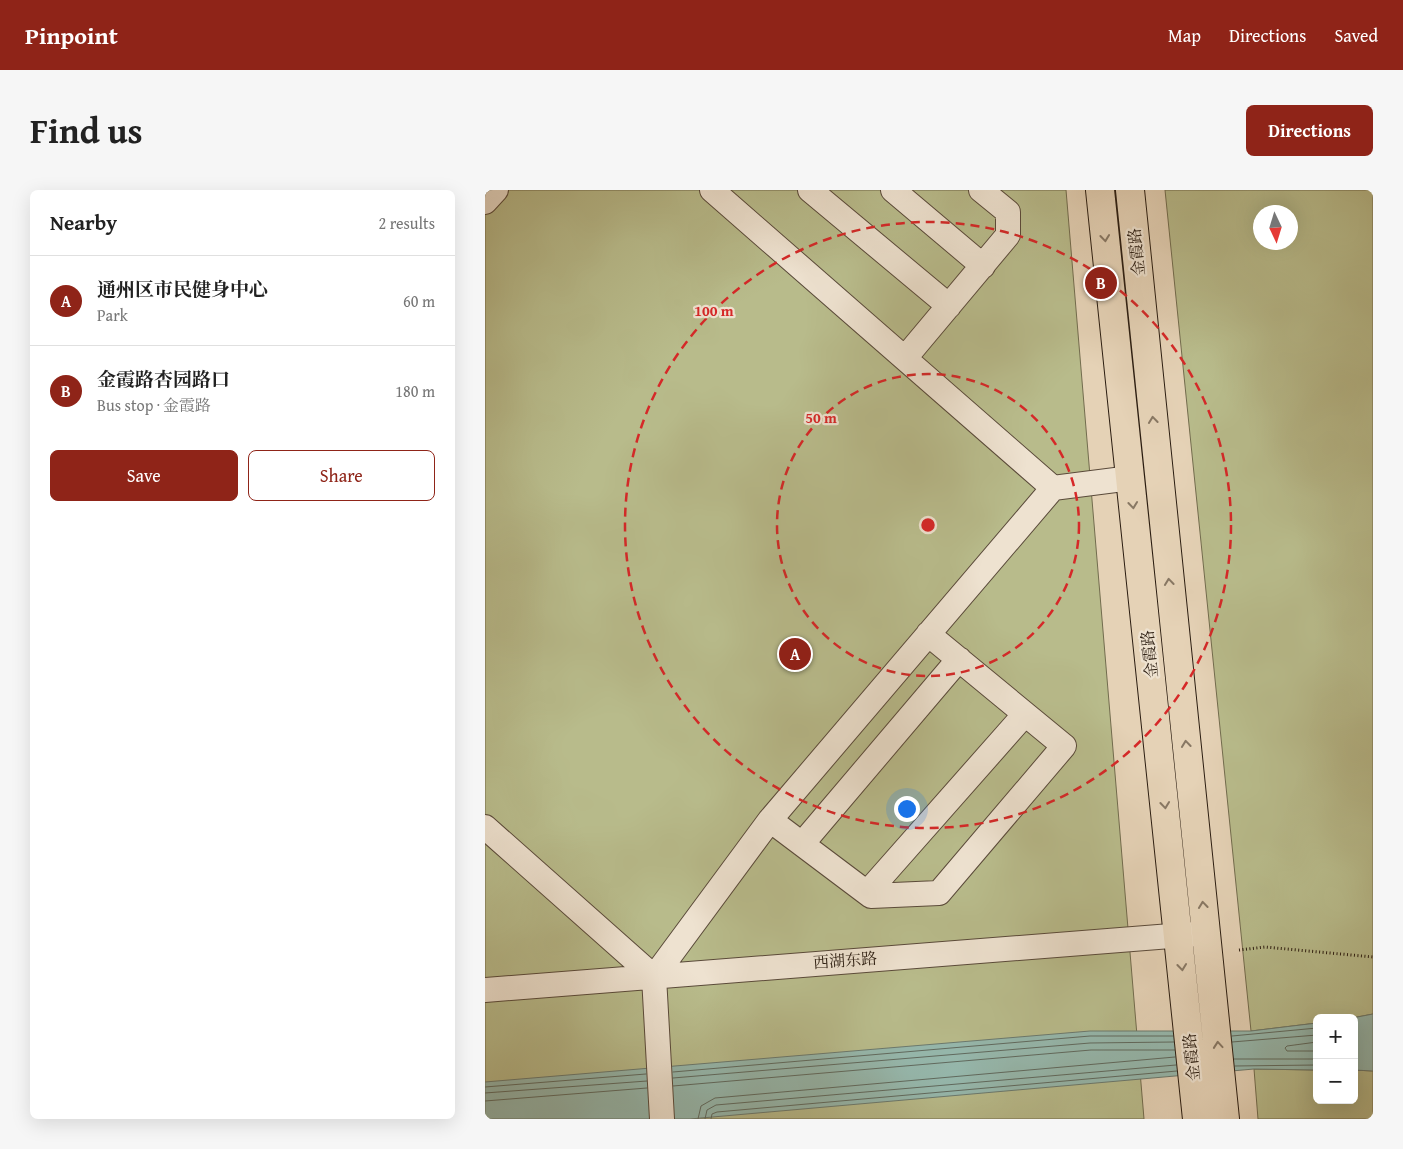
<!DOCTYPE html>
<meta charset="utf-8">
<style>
:root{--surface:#fff;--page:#f6f6f6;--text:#222;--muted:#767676;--line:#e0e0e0;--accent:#8f2418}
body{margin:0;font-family:"Gentium Book Plus","Noto Serif SC",serif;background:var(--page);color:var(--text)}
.controls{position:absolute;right:15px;bottom:15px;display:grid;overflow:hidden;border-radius:8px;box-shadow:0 5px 20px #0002}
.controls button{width:45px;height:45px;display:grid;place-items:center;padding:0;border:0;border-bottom:1px solid var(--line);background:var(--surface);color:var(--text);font:25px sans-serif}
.compass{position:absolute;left:768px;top:15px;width:45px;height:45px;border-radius:50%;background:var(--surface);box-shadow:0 5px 20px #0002;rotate:176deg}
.you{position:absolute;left:421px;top:618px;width:18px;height:18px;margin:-12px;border:4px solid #fff;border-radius:50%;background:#1a73e8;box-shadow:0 0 0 8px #1a73e833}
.badge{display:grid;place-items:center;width:32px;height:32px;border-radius:50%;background:var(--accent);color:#fff;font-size:16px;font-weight:700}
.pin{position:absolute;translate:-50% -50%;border:2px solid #fff;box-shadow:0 1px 5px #0006}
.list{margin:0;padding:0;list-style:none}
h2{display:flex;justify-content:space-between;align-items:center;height:65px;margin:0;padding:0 20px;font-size:21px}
h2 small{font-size:16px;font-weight:400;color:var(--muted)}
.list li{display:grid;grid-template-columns:32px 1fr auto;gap:15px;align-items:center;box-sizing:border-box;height:90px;padding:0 20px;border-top:1px solid var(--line)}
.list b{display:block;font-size:19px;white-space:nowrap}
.list p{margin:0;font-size:16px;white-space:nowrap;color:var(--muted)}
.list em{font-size:16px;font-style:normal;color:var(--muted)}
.actions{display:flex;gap:10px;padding:15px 20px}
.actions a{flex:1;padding:11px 0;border:1px solid var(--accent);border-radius:8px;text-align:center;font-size:18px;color:var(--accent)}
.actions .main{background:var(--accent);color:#fff}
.map{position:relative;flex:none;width:888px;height:929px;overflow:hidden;border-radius:8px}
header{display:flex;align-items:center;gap:30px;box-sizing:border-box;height:70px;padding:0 25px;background:var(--accent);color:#fff}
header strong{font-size:24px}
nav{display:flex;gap:28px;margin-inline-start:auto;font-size:18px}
.intro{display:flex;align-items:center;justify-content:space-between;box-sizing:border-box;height:120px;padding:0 30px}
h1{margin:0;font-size:35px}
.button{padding:12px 22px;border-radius:8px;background:var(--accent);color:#fff;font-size:18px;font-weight:700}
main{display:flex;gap:30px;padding:0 30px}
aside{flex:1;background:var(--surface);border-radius:8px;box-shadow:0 5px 20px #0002}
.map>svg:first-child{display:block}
</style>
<header>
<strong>Pinpoint</strong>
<nav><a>Map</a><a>Directions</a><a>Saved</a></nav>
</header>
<div class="intro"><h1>Find us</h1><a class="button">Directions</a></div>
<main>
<aside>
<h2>Nearby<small>2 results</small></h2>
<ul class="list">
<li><span class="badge">A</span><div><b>通州区市民健身中心</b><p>Park</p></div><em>60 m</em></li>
<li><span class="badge">B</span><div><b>金霞路杏园路口</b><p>Bus stop · 金霞路</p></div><em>180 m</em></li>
</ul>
<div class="actions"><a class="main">Save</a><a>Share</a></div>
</aside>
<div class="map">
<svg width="888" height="929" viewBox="0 0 888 929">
<rect width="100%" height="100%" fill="#e5d2b6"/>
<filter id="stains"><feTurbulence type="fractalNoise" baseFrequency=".004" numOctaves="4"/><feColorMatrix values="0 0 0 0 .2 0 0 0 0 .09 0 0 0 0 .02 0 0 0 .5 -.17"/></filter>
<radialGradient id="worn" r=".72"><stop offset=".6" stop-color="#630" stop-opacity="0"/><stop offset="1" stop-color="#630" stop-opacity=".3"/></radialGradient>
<path fill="#b8bb8b" stroke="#726c4e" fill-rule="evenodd" d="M0 0H581L659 929H0Z
M680 0H888V824L867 828H832V833L766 841ZM776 22H806V52H776Z
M769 879 832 880V910H869V880L888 881V929H773Z"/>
<path fill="#96b8ad" stroke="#6b7a6f" d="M888 824V881L869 880V828H867Z
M832 833V880L769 879 205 929H0V892L605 841H766Z"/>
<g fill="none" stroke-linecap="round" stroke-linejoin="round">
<path stroke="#606a5f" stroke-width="1" d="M747 846 832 838
M747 852 832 845
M832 852 802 856 800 858 802 861H832
M749 869H832
M750 876 832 875
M188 882 605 846H688
M188 888 605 853 689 852
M188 896 606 860H690
M0 897 161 884
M0 903 162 891
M0 911 162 898
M213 929 216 916 230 908 690 867
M220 929 222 920 231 915 691 875
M226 929 227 924 232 922 692 881"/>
<g stroke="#5a4a3a" stroke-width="26">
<path id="minor" d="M227 0 568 298
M325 0 464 116
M408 0 498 76
M0 12 11 0
M420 168 523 45V22L496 0
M285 630 386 706 454 703 579 556 443 444
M0 637 169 787 285 630 568 298 646 288
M317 654 474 469
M382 703 540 524
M169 787 177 929
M0 800 711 744"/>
</g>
<g stroke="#2b1d11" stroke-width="30">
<path id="major" d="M615 0 712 929
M645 0 740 929"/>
</g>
<path stroke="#2b1d11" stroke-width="3" stroke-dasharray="1 2.5" stroke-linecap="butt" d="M754 760 780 757 888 767"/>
<use href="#minor" stroke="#eee2d0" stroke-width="24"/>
<use href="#major" stroke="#e5d2b6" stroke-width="28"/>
</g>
<defs><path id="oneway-chevron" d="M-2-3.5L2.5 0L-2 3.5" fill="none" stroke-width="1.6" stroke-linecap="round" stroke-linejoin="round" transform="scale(1.25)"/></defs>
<g stroke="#887864">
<use href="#oneway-chevron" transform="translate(620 48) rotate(84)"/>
<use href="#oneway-chevron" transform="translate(668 230) rotate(-96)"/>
<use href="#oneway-chevron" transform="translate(648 315) rotate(84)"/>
<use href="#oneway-chevron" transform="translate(684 392) rotate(-96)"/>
<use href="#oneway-chevron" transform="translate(701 554) rotate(-96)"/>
<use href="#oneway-chevron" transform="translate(680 615) rotate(84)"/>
<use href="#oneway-chevron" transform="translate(718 715) rotate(-96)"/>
<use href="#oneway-chevron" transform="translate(697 777) rotate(84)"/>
<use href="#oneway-chevron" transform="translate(733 855) rotate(-95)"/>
</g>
<g fill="none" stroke="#d62828" stroke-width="2.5" stroke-dasharray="9 6">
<circle cx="443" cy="335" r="151"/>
<circle cx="443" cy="335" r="303"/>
</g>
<g text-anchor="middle" stroke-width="4.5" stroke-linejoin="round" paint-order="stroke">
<g font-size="16" fill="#2b1d11" stroke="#eee2d0">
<text transform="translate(651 62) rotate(-96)" y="6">金霞路</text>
<text transform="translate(664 464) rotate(-96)" y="6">金霞路</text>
<text transform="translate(360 770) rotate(-4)" y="6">西湖东路</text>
<text transform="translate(706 867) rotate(-96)" y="6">金霞路</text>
</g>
</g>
<circle cx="443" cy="335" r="8" fill="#d62828" stroke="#eee2d0" stroke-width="2.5"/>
<g font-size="15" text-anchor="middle" font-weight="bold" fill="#d62828" stroke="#eee2d0" stroke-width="4.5" stroke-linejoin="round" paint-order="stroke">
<text x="229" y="126">100 m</text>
<text x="336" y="233">50 m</text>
</g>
<rect width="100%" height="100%" filter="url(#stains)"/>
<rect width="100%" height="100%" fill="url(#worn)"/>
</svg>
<div class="controls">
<button>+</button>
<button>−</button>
</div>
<svg class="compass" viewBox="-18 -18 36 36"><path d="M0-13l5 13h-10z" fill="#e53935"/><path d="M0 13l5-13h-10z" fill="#767676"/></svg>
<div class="you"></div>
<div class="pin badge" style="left:310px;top:464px">A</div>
<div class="pin badge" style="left:616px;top:93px">B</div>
</div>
</main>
